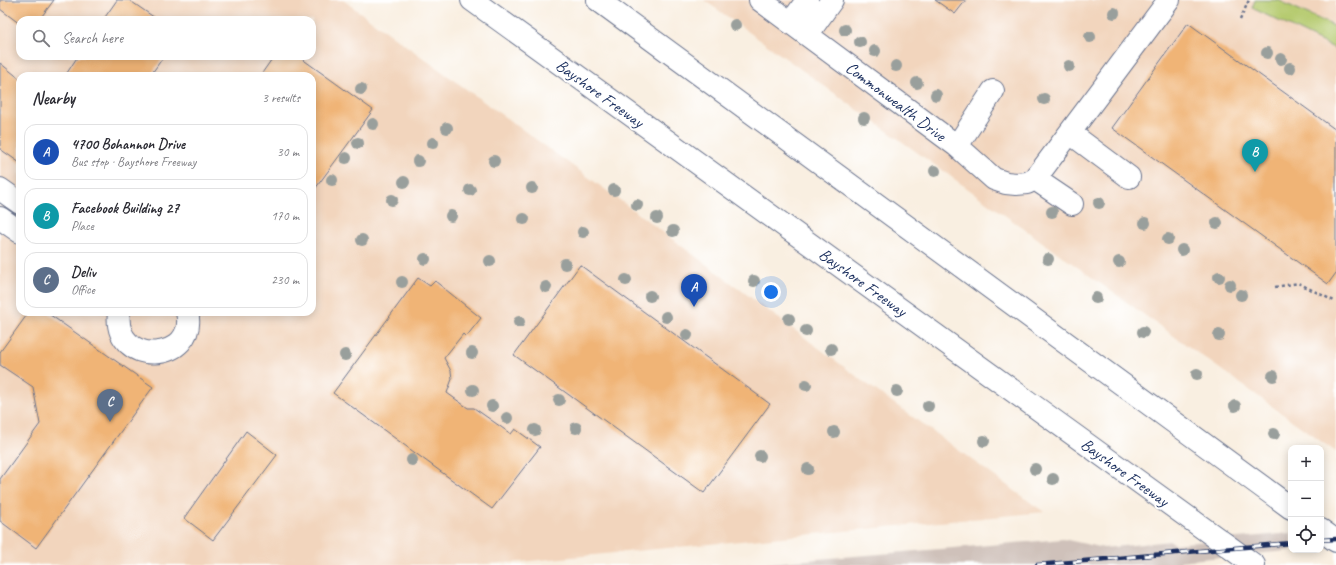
<!DOCTYPE html>
<meta charset="utf-8">
<style>
:root{--surface:#fff;--page:#f2f2f3;--text:#2b2b33;--muted:#7c7c81;--line:#e1e1e2;--accent:#d1495b}
body{margin:0;font-family:Caveat,sans-serif;background:var(--page);color:var(--text)}
.controls{position:absolute;right:12px;bottom:12px;display:grid;overflow:hidden;border-radius:8px;box-shadow:0 2px 10px #0003}
.controls button{width:36px;height:36px;display:grid;place-items:center;padding:0;border:0;border-bottom:1px solid var(--line);background:var(--surface);color:var(--text);font:20px sans-serif}
.you{position:absolute;left:771px;top:292px;width:14px;height:14px;margin:-10px;border:3px solid #fff;border-radius:50%;background:#1a73e8;box-shadow:0 0 0 6px #1a73e833}
.badge{display:grid;place-items:center;width:26px;height:26px;border-radius:50%;background:var(--accent);color:#fff;font-size:13px;font-weight:700}
.pin{position:absolute;translate:-50% -33px;filter:drop-shadow(0 1px 2px #0008)}
.pin::after{content:'';position:absolute;top:21px;width:14px;height:12px;background:inherit;clip-path:polygon(0 0,100% 0,50% 100%)}
.list{margin:0;padding:0;list-style:none}
h2{display:flex;justify-content:space-between;align-items:center;height:52px;margin:0;padding:0 16px;font-size:17px}
h2 small{font-size:13px;font-weight:400;color:var(--muted)}
.list li{display:grid;grid-template-columns:26px 1fr auto;gap:12px;align-items:center;box-sizing:border-box;height:56px;margin:0 8px 8px;padding:0 8px;border:1px solid var(--line);border-radius:12px}
.list b{display:block;font-size:15px;white-space:nowrap}
.list p{margin:0;font-size:13px;white-space:nowrap;color:var(--muted)}
.list em{font-size:13px;font-style:normal;color:var(--muted)}
.icon{flex:none;width:22px;height:22px;fill:none;stroke:currentColor;stroke-width:2;stroke-linecap:round;stroke-linejoin:round}
.map{position:relative;flex:none;width:1336px;height:565px;overflow:hidden}
.search{position:absolute;background:var(--surface);box-shadow:0 2px 10px #0003;left:16px;top:16px;width:300px;height:44px;display:flex;align-items:center;gap:10px;box-sizing:border-box;padding:0 14px;border-radius:12px;color:var(--muted);font-size:15px}
.panel{position:absolute;background:var(--surface);box-shadow:0 2px 10px #0003;left:16px;top:72px;width:300px;height:244px;border-radius:12px}
.map>svg:first-child{display:block}
</style>
<div class="map">
<svg width="1336" height="565" viewBox="0 0 1336 565">
<rect width="100%" height="100%" fill="#fff"/>
<filter id="ink" filterUnits="userSpaceOnUse"><feTurbulence type="fractalNoise" baseFrequency=".025" numOctaves="2"/><feDisplacementMap in="SourceGraphic" scale="8" xChannelSelector="R" yChannelSelector="G"/><feConvolveMatrix kernelMatrix="1 2 1 2 8 2 1 2 1" color-interpolation-filters="sRGB"/></filter>
<filter id="wash" filterUnits="userSpaceOnUse"><feTurbulence type="fractalNoise" baseFrequency=".012" numOctaves="4" result="noise"/><feDisplacementMap in="SourceGraphic" scale="16" xChannelSelector="R" yChannelSelector="G"/><feGaussianBlur stdDeviation="0.9" result="paint"/><feColorMatrix in="noise" values="0 0 0 0 0 0 0 0 0 0 0 0 0 0 0 0 0 1.4 0 .05"/><feComposite in="paint" operator="in"/></filter>
<g filter="url(#wash)">
<rect width="100%" height="100%" fill="#f9efe1"/>
<path fill="#f2d5bd" fill-rule="evenodd" d="M0 0H343L617 198 867 384 1044 512 520 562 470 565H0ZM20 20H312V56H20ZM20 76H312V312H20Z
M704 0H1336V452Z"/>
<path fill="#cfc1ba" d="M1291 533V550H1297L1180 561 1182 565H745L1063 539 1104 548 1171 541 1174 544Z"/>
<path fill="#b6cb6f" stroke="#687d66" d="M1255 0H1278L1336 27V49L1252 8Z"/>
<g id="blocks">
<path fill="#f0b476" d="M0 0H54L39 20H20V24L0 9Z
M117 0H129L158 20H103Z
M935 0H966L955 14Z
M1188 23 1336 130V273L1328 284 1112 128Z
M78 56H164L150 76H65Z
M274 56H298L373 110 312 193V76H260Z
M0 63 20 79V163L0 149Z
M580 265 770 404 704 493 514 355Z
M418 278 430 286 435 281 481 318 466 337 463 334 444 358 451 371 452 379 447 393 468 408H474L511 434 515 429 540 447 492 509 333 393Z
M29 312H46L153 387 36 548 0 521V479L40 424 33 387 0 365V352Z
M246 431 277 455 213 540 184 518Z"/>
</g>
</g>
<g filter="url(#ink)">
<use href="#blocks" fill-opacity="0" stroke="#69728c" stroke-width="1"/>
<g fill="none" stroke-linecap="round" stroke-linejoin="round">
<g stroke="#69728c" stroke-width="24">
<path id="minor" d="M760 0 957 146 994 179 1006 183 1016 184 1027 183 1035 179 1169 0
M791 23 807 0
M807 35 832 0
M1070 133 1129 177
M957 146 993 91
M1035 179 1072 204
M0 189 20 203
M0 218 20 232
M119 312C112 369 199 363 187 312"/>
</g>
<g stroke="#69728c" stroke-width="24">
<path id="highway" d="M472 0 1254 565
M598 0 1291 508
M1321 530 1336 541"/>
</g>
<path stroke="#69728c" stroke-width="2.5" stroke-dasharray="3 3" stroke-linecap="butt" d="M1240 20 1249 0
M1275 287 1298 283 1336 302"/>
<use href="#minor" stroke="#fff" stroke-width="22"/>
<use href="#highway" stroke="#fff" stroke-width="22"/>
<g stroke="#1b2f5e" stroke-width="4.5">
<path id="rail" d="M1321 540 1336 539
M1037 565 1291 543"/>
</g>
<use href="#rail" stroke="#fff" stroke-width="3" stroke-dasharray="9" stroke-linecap="butt"/>
</g>
<g fill="#999f9c">
<circle cx="1114" cy="13" r="6"/>
<circle cx="735" cy="25" r="6"/>
<circle cx="845" cy="30" r="6"/>
<circle cx="1090" cy="37" r="6"/>
<circle cx="860" cy="42" r="6"/>
<circle cx="875" cy="51" r="6"/>
<circle cx="1267" cy="53" r="6"/>
<circle cx="1281" cy="59" r="6"/>
<circle cx="896" cy="66" r="6"/>
<circle cx="1069" cy="66" r="6"/>
<circle cx="1290" cy="68" r="6"/>
<circle cx="917" cy="83" r="6"/>
<circle cx="361" cy="89" r="6"/>
<circle cx="936" cy="95" r="6"/>
<circle cx="1044" cy="99" r="6"/>
<circle cx="864" cy="118" r="6"/>
<circle cx="373" cy="124" r="6"/>
<circle cx="447" cy="128" r="6"/>
<circle cx="358" cy="143" r="6"/>
<circle cx="433" cy="143" r="6"/>
<circle cx="346" cy="158" r="6"/>
<circle cx="418" cy="161" r="6"/>
<circle cx="494" cy="161" r="6"/>
<circle cx="935" cy="171" r="6"/>
<circle cx="332" cy="180" r="6"/>
<circle cx="404" cy="182" r="6"/>
<circle cx="532" cy="188" r="6"/>
<circle cx="470" cy="190" r="6"/>
<circle cx="614" cy="190" r="6"/>
<circle cx="392" cy="200" r="6"/>
<circle cx="1099" cy="203" r="6"/>
<circle cx="637" cy="205" r="6"/>
<circle cx="1052" cy="212" r="6"/>
<circle cx="451" cy="216" r="6"/>
<circle cx="657" cy="218" r="6"/>
<circle cx="524" cy="219" r="6"/>
<circle cx="1145" cy="223" r="6"/>
<circle cx="1217" cy="223" r="6"/>
<circle cx="673" cy="231" r="6"/>
<circle cx="583" cy="232" r="6"/>
<circle cx="1168" cy="239" r="6"/>
<circle cx="362" cy="240" r="6"/>
<circle cx="1182" cy="250" r="6"/>
<circle cx="425" cy="259" r="6"/>
<circle cx="1048" cy="259" r="6"/>
<circle cx="490" cy="261" r="6"/>
<circle cx="1119" cy="262" r="6"/>
<circle cx="565" cy="264" r="6"/>
<circle cx="1219" cy="277" r="6"/>
<circle cx="626" cy="280" r="6"/>
<circle cx="754" cy="281" r="6"/>
<circle cx="402" cy="282" r="6"/>
<circle cx="1230" cy="285" r="6"/>
<circle cx="546" cy="287" r="6"/>
<circle cx="1241" cy="295" r="6"/>
<circle cx="650" cy="296" r="6"/>
<circle cx="1096" cy="298" r="6"/>
<circle cx="666" cy="317" r="6"/>
<circle cx="789" cy="319" r="6"/>
<circle cx="519" cy="322" r="6"/>
<circle cx="806" cy="331" r="6"/>
<circle cx="1143" cy="332" r="6"/>
<circle cx="687" cy="335" r="6"/>
<circle cx="1219" cy="335" r="6"/>
<circle cx="831" cy="349" r="6"/>
<circle cx="472" cy="353" r="6"/>
<circle cx="345" cy="355" r="6"/>
<circle cx="1197" cy="374" r="6"/>
<circle cx="1273" cy="376" r="6"/>
<circle cx="806" cy="385" r="6"/>
<circle cx="473" cy="390" r="6"/>
<circle cx="897" cy="391" r="6"/>
<circle cx="559" cy="400" r="6"/>
<circle cx="492" cy="406" r="6"/>
<circle cx="928" cy="406" r="6"/>
<circle cx="1235" cy="406" r="6"/>
<circle cx="507" cy="418" r="6"/>
<circle cx="576" cy="428" r="6"/>
<circle cx="535" cy="430" r="6"/>
<circle cx="834" cy="432" r="6"/>
<circle cx="1274" cy="434" r="6"/>
<circle cx="984" cy="441" r="6"/>
<circle cx="760" cy="456" r="6"/>
<circle cx="412" cy="460" r="6"/>
<circle cx="808" cy="469" r="6"/>
<circle cx="1035" cy="469" r="6"/>
<circle cx="1053" cy="479" r="6"/>
</g>
</g>
<g text-anchor="middle" stroke-width="4" stroke-linejoin="round" paint-order="stroke">
<g font-size="17" fill="#1b2f5e" stroke="#fff">
<text transform="translate(600 93) rotate(36)" y="6">Bayshore Freeway</text>
<text transform="translate(896 101) rotate(37)" y="6">Commonwealth Drive</text>
<text transform="translate(863 282) rotate(36)" y="6">Bayshore Freeway</text>
<text transform="translate(1125 472) rotate(36)" y="6">Bayshore Freeway</text>
</g>
</g>
</svg>
<div class="controls">
<button>+</button>
<button>−</button>
<button><svg class="icon" aria-label="locate" viewBox="0 0 24 24"><circle cx="12" cy="12" r="6"/><path d="M12 2v4M12 18v4M2 12h4M18 12h4"/></svg></button>
</div>
<div class="you"></div>
<div class="pin badge" style="left:694px;top:307px;background:#1a4fb4">A</div>
<div class="pin badge" style="left:1255px;top:172px;background:#0f9aa8">B</div>
<div class="pin badge" style="left:110px;top:422px;background:#5c6f8a">C</div>
<div class="search"><svg class="icon" aria-label="search" viewBox="0 0 24 24"><circle cx="10" cy="10" r="6"/><path d="M15 15l6 6"/></svg>Search here</div>
<section class="panel">
<h2>Nearby<small>3 results</small></h2>
<ul class="list">
<li><span class="badge" style="background:#1a4fb4">A</span><div><b>4700 Bohannon Drive</b><p>Bus stop · Bayshore Freeway</p></div><em>30 m</em></li>
<li><span class="badge" style="background:#0f9aa8">B</span><div><b>Facebook Building 27</b><p>Place</p></div><em>170 m</em></li>
<li><span class="badge" style="background:#5c6f8a">C</span><div><b>Deliv</b><p>Office</p></div><em>230 m</em></li>
</ul>
</section>
</div>
